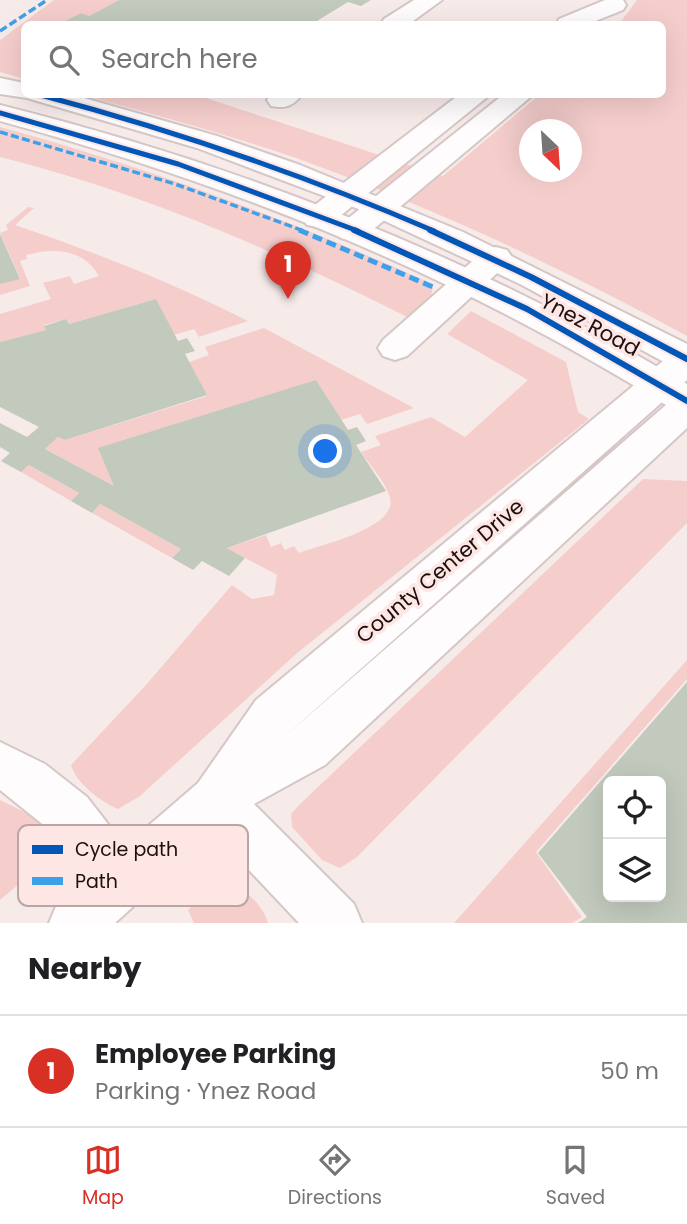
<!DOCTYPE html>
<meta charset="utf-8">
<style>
:root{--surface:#fff;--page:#f2f2f2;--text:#202124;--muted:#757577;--line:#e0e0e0;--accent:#d93025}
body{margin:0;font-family:Poppins,sans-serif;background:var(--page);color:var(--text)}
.controls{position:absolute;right:21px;bottom:21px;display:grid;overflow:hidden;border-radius:10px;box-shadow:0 7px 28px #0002}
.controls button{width:63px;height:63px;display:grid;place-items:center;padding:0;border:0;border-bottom:2px solid var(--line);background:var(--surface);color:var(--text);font:35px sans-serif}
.compass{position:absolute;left:519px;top:119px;width:63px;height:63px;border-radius:50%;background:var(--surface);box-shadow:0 7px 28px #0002;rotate:155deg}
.you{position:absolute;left:326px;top:452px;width:24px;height:24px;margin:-18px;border:5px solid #fff;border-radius:50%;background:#1a73e8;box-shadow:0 0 0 10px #1a73e833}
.badge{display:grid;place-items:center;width:46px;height:46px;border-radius:50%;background:var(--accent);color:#fff;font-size:23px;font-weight:700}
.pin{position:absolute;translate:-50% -58px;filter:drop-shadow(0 2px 4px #0008)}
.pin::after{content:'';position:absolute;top:37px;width:24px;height:21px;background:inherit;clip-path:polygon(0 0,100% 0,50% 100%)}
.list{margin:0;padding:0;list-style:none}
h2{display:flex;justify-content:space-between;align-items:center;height:91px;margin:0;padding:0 28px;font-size:30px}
h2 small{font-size:23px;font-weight:400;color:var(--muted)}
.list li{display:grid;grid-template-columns:46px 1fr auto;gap:21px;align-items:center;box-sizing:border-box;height:112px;padding:0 28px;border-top:2px solid var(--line)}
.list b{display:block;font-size:26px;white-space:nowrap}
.list p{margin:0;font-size:23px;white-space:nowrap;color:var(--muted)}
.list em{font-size:23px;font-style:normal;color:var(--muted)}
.icon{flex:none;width:38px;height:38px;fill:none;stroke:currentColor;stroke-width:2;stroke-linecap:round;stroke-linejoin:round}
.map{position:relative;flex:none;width:687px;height:923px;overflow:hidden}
.search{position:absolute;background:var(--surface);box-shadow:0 7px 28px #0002;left:21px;right:21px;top:21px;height:77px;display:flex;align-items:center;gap:18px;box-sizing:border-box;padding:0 24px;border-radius:10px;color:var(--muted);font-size:26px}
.sheet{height:203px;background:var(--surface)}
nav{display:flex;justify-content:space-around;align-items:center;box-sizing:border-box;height:98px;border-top:2px solid var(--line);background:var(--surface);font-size:19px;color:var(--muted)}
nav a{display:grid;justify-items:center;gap:4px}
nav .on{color:var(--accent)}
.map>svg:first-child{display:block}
</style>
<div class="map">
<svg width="687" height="923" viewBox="0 0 687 923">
<rect width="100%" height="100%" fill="#f7ebea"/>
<path fill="#f5cecc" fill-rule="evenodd" d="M54 0H119L89 16 81 13 59 24H24V79L0 72V40Z
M637 0H687V336C562 268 430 206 296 158 226 134 153 114 82 95H197L443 176 539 95 662 94V24H619ZM530 130H572V172H530Z
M0 127C147 167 288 219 428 282L433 287 431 296 409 318C276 251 144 193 0 157Z
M28 207 34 208 15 225C95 252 173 283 248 321L199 337 194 329 174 335 156 299 69 324 66 319 44 325 46 330 0 342V314L51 299 43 283 70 276 74 284 99 276C83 249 55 247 26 255L27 259 20 261 30 286 0 295V284L20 278 0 233 8 230 6 225Z
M471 311 566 362 578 412 589 419 296 654 140 796 118 809C102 803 75 782 71 765L145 686 232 585 252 599 274 595 277 575 227 548 266 535 271 547 281 543 285 550 294 546 299 553C320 545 398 528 390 498 386 482 370 466 361 452L381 445 375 436 431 417 465 437 528 380 447 334Z
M264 328 414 408 367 424 360 414 341 420 316 380 114 486 45 449 58 437 65 440 207 396 189 362 209 355 205 347Z
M29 465 79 493 71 501 21 472Z
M643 479 687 481V523L357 857 340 868 322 860 292 827 291 814 299 805Z
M100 504 181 549 172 558 92 513Z
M687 660V679L536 852 582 917 572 923H454Z
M0 800 39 819 51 841 46 861 0 900Z
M220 878C240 886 262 901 268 923H194L188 910Z"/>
<path fill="#c2c9bd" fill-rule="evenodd" d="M119 0H371L361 6 348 2 312 24H59L81 13 89 16Z
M0 234 20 279 0 284Z
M156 299 178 341 187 338 195 351 185 354 207 395 65 440 58 437 45 449 114 486 98 448 316 380 348 430 357 427 366 441 356 445 386 491 227 548 245 558 229 576 202 561 193 570 172 558 181 549 100 504 92 513 71 501 79 493 29 465 21 472 1 461 10 453 0 447V423L27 437 39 427 0 407V342L46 330 44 326 66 319 69 324Z
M687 682V923H578L587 917 538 853ZM608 781H661V897H608Z"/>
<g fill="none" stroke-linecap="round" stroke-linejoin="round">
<g stroke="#d4c7c6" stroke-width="4">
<path id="minor" d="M414 0H442L409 24H381L384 19Z
M605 0H623L626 5 623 10 588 24H556L559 19Z
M271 94H302C294 106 285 109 271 106L267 100Z
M460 94H491L329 225 318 227 307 225 303 218 307 211Z
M504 94H534L363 238 352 241 341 238 336 231 341 224Z
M496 247 507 250 512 257 507 264 407 356 395 360 383 356 378 348 383 340 485 250Z
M687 348V380L284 737 674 398 687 394V428L325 765 254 804 354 904 362 923H299L214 833 115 923H49L57 904 86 879 51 831 0 790V742L45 764 87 797 125 846 198 783 256 700 675 351Z"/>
</g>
<g stroke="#d4c7c6" stroke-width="4">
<path id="major" d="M0 78 24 83V94H70L217 136 300 165 463 232 687 344V371L675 368 520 284 361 210 197 148 27 98 0 94Z
M0 105C242 165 473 257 687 384V414L674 410C459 276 244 188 0 121Z"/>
</g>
<use href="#minor" fill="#fefcfc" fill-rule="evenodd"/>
<use href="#major" fill="#fefcfc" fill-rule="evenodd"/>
<path stroke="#3da1e9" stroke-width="3.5" stroke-dasharray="8 3.5" stroke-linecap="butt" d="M0 31 47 0
M0 132 175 184 304 231"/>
<path stroke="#3da1e9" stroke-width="5" stroke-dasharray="10 5" stroke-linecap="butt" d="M299 230 433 287"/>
<g stroke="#fde6e4" stroke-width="9">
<path id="cycleway-far1" d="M37 94C173 130 305 175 434 231
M0 113 178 164 358 231"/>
</g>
<g stroke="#fde6e4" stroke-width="10">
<path id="cycleway" d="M354 230 527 309 687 401
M430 230 531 277 687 359"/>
</g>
<use href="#cycleway-far1" stroke="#0057b8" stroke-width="5"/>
<use href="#cycleway" stroke="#0057b8" stroke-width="6"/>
</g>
<g text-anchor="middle" stroke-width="7" stroke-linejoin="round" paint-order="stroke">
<g font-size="21" fill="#1c0f0e" stroke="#fde6e4">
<text transform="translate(590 325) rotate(28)" y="7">Ynez Road</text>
<text transform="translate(440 571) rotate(-40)" y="7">County Center Drive</text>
</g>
</g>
<rect x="18" y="825" width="230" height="81" rx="10" fill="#fde6e4" stroke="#baa6a4" stroke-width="2"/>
<rect x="32" y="845" width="31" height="9" fill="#0057b8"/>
<rect x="32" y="877" width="31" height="8" fill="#3da1e9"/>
<g font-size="19" fill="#1c0f0e">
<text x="75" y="856">Cycle path</text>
<text x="75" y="888">Path</text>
</g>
</svg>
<div class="controls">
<button><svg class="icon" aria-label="locate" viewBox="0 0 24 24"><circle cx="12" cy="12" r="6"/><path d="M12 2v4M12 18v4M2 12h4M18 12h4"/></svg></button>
<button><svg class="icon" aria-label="layers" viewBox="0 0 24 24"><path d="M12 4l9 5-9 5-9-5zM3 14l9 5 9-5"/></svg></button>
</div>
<svg class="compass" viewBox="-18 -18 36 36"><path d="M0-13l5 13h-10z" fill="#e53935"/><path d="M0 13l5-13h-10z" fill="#757577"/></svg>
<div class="you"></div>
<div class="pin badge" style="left:288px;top:299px">1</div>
<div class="search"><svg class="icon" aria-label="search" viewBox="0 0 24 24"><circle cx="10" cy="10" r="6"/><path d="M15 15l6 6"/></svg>Search here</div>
</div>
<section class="sheet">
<h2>Nearby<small></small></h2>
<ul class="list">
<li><span class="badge">1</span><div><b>Employee Parking</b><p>Parking · Ynez Road</p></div><em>50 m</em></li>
</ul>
</section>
<nav>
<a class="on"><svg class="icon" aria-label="map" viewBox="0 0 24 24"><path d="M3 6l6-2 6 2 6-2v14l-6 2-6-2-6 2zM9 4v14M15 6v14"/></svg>Map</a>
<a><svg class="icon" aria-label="directions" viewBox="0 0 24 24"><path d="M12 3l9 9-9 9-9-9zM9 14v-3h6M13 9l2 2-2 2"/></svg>Directions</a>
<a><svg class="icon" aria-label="saved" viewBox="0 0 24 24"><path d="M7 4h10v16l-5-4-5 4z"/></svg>Saved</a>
</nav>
